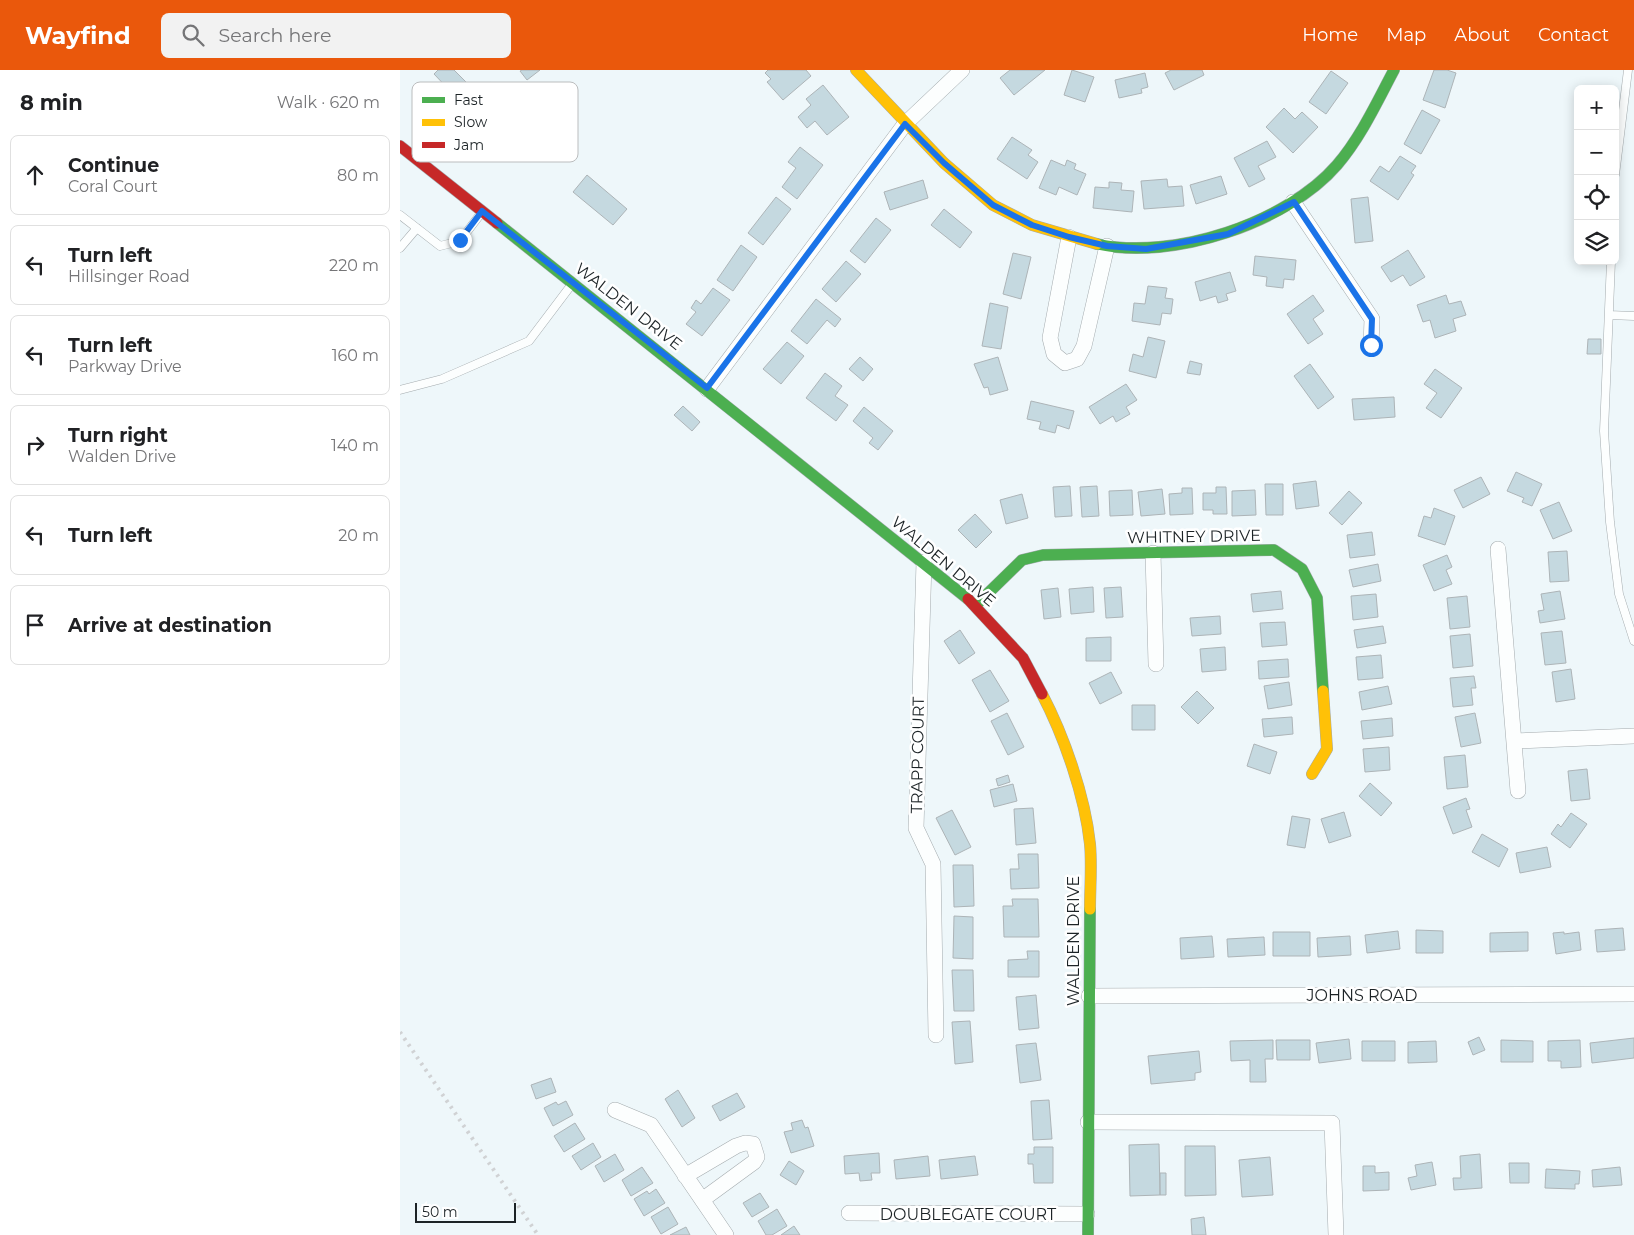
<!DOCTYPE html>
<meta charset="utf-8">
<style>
:root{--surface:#fff;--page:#f2f2f2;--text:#202124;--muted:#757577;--line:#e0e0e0;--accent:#ea580c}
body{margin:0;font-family:Montserrat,sans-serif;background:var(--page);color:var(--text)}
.controls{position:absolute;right:15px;top:15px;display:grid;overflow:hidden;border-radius:8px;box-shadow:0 2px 12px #0003}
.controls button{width:45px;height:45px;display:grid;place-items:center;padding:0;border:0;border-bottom:1px solid var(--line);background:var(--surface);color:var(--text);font:25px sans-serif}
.scale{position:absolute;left:15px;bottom:12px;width:101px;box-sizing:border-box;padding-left:5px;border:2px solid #1c2326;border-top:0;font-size:14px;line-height:18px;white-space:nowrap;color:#1c2326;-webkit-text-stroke:4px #fff;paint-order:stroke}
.stop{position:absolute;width:15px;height:15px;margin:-11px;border:4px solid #1a73e8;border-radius:50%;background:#fff}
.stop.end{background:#1a73e8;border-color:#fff;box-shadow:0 1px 5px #0008}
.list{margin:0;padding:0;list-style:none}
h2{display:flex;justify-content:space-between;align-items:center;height:65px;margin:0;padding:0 20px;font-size:21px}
h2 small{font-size:16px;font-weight:400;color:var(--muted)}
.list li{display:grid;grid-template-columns:32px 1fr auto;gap:15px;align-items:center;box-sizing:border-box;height:80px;margin:0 10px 10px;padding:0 10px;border:1px solid var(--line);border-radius:8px}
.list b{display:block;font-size:19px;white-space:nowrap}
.list p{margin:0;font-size:16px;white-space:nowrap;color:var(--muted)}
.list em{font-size:16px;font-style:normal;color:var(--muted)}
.icon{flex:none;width:28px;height:28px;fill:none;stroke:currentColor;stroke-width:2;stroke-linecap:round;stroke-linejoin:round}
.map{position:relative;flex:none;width:1234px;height:1165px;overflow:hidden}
header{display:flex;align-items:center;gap:30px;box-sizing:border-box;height:70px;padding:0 25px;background:var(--accent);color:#fff}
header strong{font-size:24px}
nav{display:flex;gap:28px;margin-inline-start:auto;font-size:18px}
.search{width:350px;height:45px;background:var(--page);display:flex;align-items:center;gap:12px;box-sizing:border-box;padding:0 18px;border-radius:8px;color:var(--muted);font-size:19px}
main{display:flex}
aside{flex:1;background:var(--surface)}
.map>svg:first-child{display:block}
</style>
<header>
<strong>Wayfind</strong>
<div class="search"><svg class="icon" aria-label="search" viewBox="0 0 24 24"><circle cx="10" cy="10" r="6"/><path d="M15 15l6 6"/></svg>Search here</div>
<nav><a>Home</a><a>Map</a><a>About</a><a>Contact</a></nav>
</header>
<main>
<aside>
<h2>8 min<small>Walk · 620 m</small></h2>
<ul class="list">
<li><svg class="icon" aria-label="ahead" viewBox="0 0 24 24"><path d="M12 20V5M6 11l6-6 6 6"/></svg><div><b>Continue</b><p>Coral Court</p></div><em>80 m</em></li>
<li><svg class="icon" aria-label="left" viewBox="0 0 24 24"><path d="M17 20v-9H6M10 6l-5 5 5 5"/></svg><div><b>Turn left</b><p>Hillsinger Road</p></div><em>220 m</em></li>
<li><svg class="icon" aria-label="left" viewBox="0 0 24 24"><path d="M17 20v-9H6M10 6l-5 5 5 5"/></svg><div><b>Turn left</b><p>Parkway Drive</p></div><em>160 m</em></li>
<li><svg class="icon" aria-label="right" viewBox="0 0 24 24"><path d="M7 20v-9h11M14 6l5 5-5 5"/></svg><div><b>Turn right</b><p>Walden Drive</p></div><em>140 m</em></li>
<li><svg class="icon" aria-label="left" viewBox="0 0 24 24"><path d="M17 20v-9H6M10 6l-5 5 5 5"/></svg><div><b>Turn left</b></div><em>20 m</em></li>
<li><svg class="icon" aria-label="arrive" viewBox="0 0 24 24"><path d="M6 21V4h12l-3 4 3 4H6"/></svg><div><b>Arrive at destination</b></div></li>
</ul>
</aside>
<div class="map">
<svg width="1234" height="1165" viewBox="0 0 1234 1165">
<rect width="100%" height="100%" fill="#eef7fa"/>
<path fill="#c5d9e0" stroke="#adb4b7" d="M38 0H54L66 12 53 24 34 4Z
M122 0H140L127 10 120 1Z
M368 0H406L411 6 383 30 367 12 371 9 365 3Z
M610 0H645L614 25 600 8Z
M672 0 694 7 685 32 664 25Z
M771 0H802L804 5 774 20 765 3Z
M1034 0H1047L1056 3 1045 38 1023 30Z
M931 1 948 13 926 44 909 32Z
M745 3 748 17 741 19 742 23 719 28 715 10Z
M91 12 98 20 90 27 98 37 86 48 78 39 71 45 64 38Z
M423 15 449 47 427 65 415 51 407 58 398 47 411 35 406 29Z
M884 38 895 49 902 42 918 57 893 83 866 57Z
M1022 40 1040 50 1021 84 1004 74Z
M612 67 632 80 628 85 638 92 627 109 597 89Z
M867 71 876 87 858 96 865 109 849 117 834 88Z
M400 77 423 95 397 129 382 117 396 98 388 92Z
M1000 86 1016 96 1011 103 1014 105 998 130 970 111 980 96 989 102Z
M651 90 665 96 667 90 676 94 674 99 686 104 677 125 659 117 656 125 639 118Z
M187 105 227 139 213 155 173 122Z
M821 106 827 124 796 134 790 115Z
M767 109 768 117 782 116 784 136 744 139 741 111Z
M523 110 528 128 490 140 484 122Z
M709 112 722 113 721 120 734 121 732 142 693 138 695 117 709 118Z
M376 127 391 139 363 175 348 163Z
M968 127 973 171 955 173 951 129Z
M544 139 572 162 560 178 531 155Z
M476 148 491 160 465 193 450 181Z
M341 175 357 187 333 221 317 210Z
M1008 180 1025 207 1010 216 1003 205 991 212 981 197Z
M613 183 631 187 621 229 603 224Z
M855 186 896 190 894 210 884 209 883 218 866 216 867 207 853 205Z
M446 191 461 204 436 232 422 219Z
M830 202 836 221 826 224 828 230 818 233 816 226 800 231 795 212Z
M748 216 767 218 765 228 773 229 771 244 762 243 760 255 732 251 734 233 745 234Z
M313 218 330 230 302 266 286 254 296 242 291 238 296 230 301 234Z
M913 225 924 241 913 249 923 264 908 274 887 244Z
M1046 225 1049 234 1061 231 1066 245 1053 249 1056 261 1035 268 1030 250 1023 252 1017 235Z
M416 229 441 249 435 257 427 250 407 274 391 261Z
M590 233 608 237 601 279 582 276Z
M748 267 765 271 756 308 729 301 733 284 743 287Z
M1188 269H1201V284H1187Z
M387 272 404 286 381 314 363 299Z
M460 287 473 299 463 311 449 299Z
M598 287 608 320 590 325 588 317 584 318 574 294Z
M790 291 802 294 800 305 787 303Z
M910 294 934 327 918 339 894 306Z
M1035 299 1062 318 1041 348 1026 338 1037 323 1024 314Z
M425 303 442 316 435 326 448 335 436 351 406 328Z
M726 314 737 330 726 337 730 344 716 352 713 346 700 354 689 337Z
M994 327 995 347 954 350 952 329Z
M631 331 674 341 669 359 657 355 655 363 639 359 641 352 627 349Z
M283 336 300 352 292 361 274 345Z
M464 337 493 361 478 380 469 373 473 368 453 351Z
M1116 402 1142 414 1132 436 1122 432 1124 428 1107 421Z
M1081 407 1090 424 1063 438 1054 420Z
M916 411 919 436 896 439 893 414Z
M865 414H883V445H866Z
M670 416 672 446 655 447 653 417Z
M697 416 699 446 682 447 680 417Z
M816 417H826L827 444H813V440H803V423H816Z
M782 418H792L793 444 770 445 769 424 782 423Z
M762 419 765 444 741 446 738 422Z
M732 420 733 445 710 446 709 421Z
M855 420 856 445 832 446V421Z
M949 421 962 433 942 455 929 443Z
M622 424 628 448 606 454 600 430Z
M1159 432 1172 461 1153 469 1140 440Z
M1034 438 1055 446 1045 475 1018 466 1024 446 1031 448Z
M575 444 592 462 576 478 558 460Z
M972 462 975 485 950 488 947 465Z
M1167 481 1169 511 1150 512 1148 482Z
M1047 485 1052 497 1046 500 1052 514 1034 521 1023 495Z
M978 494 981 511 953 517 949 500Z
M693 517 694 542 671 544 669 519Z
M721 517 723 547 706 548 704 518Z
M658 518 661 547 644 549 641 520Z
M881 521 883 539 853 542 851 524Z
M1160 521 1165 549 1140 553 1138 541 1144 540 1141 524Z
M976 524 978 547 953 550 951 526Z
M1067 526 1070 557 1050 559 1047 528Z
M820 546 821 564 792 566 790 548Z
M885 552 887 575 862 577 860 553Z
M983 556 986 573 957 578 954 560Z
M560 560 575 583 559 594 544 571Z
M1162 561 1166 593 1145 595 1141 563Z
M1070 564 1073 596 1053 598 1050 566Z
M711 567V591H686V568Z
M825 577 826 600 802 602 800 579Z
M981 585 983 608 958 610 956 587Z
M888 589 889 607 859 609 858 591Z
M1171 599 1175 629 1156 632 1152 602Z
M590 600 609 631 590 642 572 610Z
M711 602 722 623 700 634 689 613Z
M1074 606 1076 618H1071L1073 635 1053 637 1050 608Z
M889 612 892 635 868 639 864 616Z
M988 616 992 634 962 640 959 622Z
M797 621 814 638 798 654 781 637Z
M732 635H755V660H732Z
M607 643 624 677 608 685 591 651Z
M1075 643 1081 673 1061 677 1055 647Z
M892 647 893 664 864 667 862 649Z
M992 648 993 666 963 669 961 651Z
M854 674 877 682 870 704 847 696Z
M989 677 990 700 965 702 963 679Z
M1065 685 1068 717 1047 719 1044 687Z
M1187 699 1190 729 1171 731 1168 701Z
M608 705 610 712 598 716 596 709Z
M970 713 992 733 981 746 959 726Z
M613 714 617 731 594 737 590 720Z
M1066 728 1070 739 1066 740 1072 757 1053 764 1043 737Z
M633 738 636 773 616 775 614 739Z
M552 740 571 777 555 785 536 748Z
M944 742 951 766 929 773 921 749Z
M1171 743 1187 754 1170 778 1151 764 1158 754 1161 757Z
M892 746 910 749 905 778 887 775Z
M1082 764 1108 779 1099 797 1072 782Z
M1147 777 1151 797 1120 803 1116 783Z
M618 784H638L639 818 611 819 610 799H619Z
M553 795H573L574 836 554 837Z
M612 829H638L639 867H604L603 836H613Z
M554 846 573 847V889L553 888Z
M1223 858 1225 880 1197 882 1195 860Z
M1016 860 1043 861V883H1016Z
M998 861 1000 879 967 883 965 865Z
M873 862H910V886H873Z
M1128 862V881L1090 882V863Z
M1164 862V864L1179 862 1181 880 1156 884 1153 863Z
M812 866 814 887 781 889 780 868Z
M950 866 951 885 918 887 917 868Z
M864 867 865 885 828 887 827 869Z
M627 881H639V907H608V890L628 889Z
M552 900H573L574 941H554Z
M636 925 639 958 619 960 616 927Z
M570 951 573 992 555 994 552 952Z
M1079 967 1085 980 1073 985 1068 972Z
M1234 968V988L1192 993 1190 973Z
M949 969 951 989 919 993 916 973Z
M873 970V989H865L866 1012H850V990L831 991 830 971Z
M876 970H910V990H877Z
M1101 970 1133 971V992H1101Z
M1180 970 1181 997 1161 998V991H1148V971Z
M962 971H995V991H962Z
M1036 971 1037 992 1008 993V972Z
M636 973 641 1010 620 1013 616 975Z
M799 981 801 1002 795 1003V1010L751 1014 748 986Z
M151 1008 156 1022 136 1029 131 1015Z
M278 1020 295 1048 282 1057 265 1029Z
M337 1023 345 1037 320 1051 312 1036Z
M649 1030 652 1069 633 1070 631 1031Z
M166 1031 173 1045 153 1056 144 1038 156 1032 158 1035Z
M402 1050 405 1058 408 1057 414 1076 391 1083 384 1062 393 1060 391 1053Z
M175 1053 185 1069 164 1082 154 1066Z
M193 1073 201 1087 181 1100 172 1086Z
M759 1074 760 1125 730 1126 729 1075Z
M785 1076H815L816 1125 785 1126Z
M634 1077H653V1113H634L633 1094H628V1084H634Z
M479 1083 480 1103H471L472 1110 460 1111 459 1103 445 1104 444 1086Z
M215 1084 224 1100 204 1112 195 1096Z
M1080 1084 1082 1118 1054 1120 1053 1108H1061L1060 1086Z
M528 1086 530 1106 496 1109 494 1090Z
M575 1086 578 1105 541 1109 539 1090Z
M870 1087 873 1125 842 1127 839 1090Z
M389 1091 404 1101 396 1115 380 1105Z
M1032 1092 1036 1115 1011 1120 1008 1108 1017 1106 1015 1095Z
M1109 1093H1129V1113H1110Z
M963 1096H975V1103L989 1102V1120L963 1121Z
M242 1097 253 1113 231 1126 222 1110Z
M1220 1097 1222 1115 1193 1117 1192 1100Z
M1146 1099 1180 1101 1179 1114H1175V1119L1145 1118Z
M760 1103H766V1125H760Z
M256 1119 265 1133 244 1146 234 1129 247 1121 249 1124Z
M360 1123 369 1137 352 1147 343 1133Z
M268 1137 278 1154 261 1164 251 1147Z
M377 1139 387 1156 372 1165H366L358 1151Z
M804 1147 806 1165H792L791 1149Z
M394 1156 400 1165H381Z
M286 1157 290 1165H270Z"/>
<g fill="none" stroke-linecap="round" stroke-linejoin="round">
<g stroke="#a4abae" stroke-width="9">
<path id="lane" d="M1215 105 1228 0
M0 145 40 176 60 171 82 142
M0 178 17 158
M1211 191 1204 361 1210 452 1219 524 1234 571
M1209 245 1234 246
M0 320 42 309 129 271 172 214"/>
</g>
<g stroke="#a4abae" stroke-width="16">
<path id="street" d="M893 132 972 249 971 275
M669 167 650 268 654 284 665 293 677 289 684 276 707 176
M307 319 505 54 562 0
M1098 479 1118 721
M753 483 756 594
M524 492 516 758 533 794 536 965
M1115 671 1234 666
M689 926 1234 924
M215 1040 251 1055 326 1165
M688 1052 932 1053 936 1165
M285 1106 336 1076 345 1073 353 1074 357 1087 354 1092 302 1130
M449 1143 687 1144"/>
</g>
<g stroke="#a4abae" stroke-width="12">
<path id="fast" d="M97 153 568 529
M697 174C772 191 887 153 937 95 961 67 977 32 994 0
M576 535 622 490 643 485 874 480 902 499 917 528 923 621
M688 1165 690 839"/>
</g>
<g stroke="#a4abae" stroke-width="12">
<path id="slow" d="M456 0 544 93 593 135 632 155 697 174
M642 624C664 666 685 726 690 774 692 795 690 818 690 839
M912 704 927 679 923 621"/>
</g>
<g stroke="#a4abae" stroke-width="12">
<path id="jam" d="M0 76 97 153
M568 529 623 588 642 624"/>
</g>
<use href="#lane" stroke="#fcfefe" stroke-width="8"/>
<use href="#street" stroke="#fcfefe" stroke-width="15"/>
<use href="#fast" stroke="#4caf50" stroke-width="11"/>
<use href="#slow" stroke="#ffc107" stroke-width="11"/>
<use href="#jam" stroke="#c62828" stroke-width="11"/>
<path stroke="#d0d2d4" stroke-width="4" stroke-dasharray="2.5 5" stroke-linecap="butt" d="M0 962 138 1165"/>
</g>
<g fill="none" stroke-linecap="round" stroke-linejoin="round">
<path stroke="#1a73e8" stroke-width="6" d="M60 170 82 141 307 318 505 54 544 93 593 135 632 155 669 167 707 176 746 179 828 164 894 132 972 249 971 275"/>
</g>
<g text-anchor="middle" stroke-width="5" stroke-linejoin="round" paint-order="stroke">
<g font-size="16" fill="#1c2326" stroke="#fff">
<text transform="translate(229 236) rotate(38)" y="6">WALDEN DRIVE</text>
<text transform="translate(794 466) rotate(-1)" y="6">WHITNEY DRIVE</text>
<text transform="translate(544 491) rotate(40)" y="6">WALDEN DRIVE</text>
<text transform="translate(517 685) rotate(-89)" y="6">TRAPP COURT</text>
<text transform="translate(673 871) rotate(-90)" y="6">WALDEN DRIVE</text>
<text x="962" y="931">JOHNS ROAD</text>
<text x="568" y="1150">DOUBLEGATE COURT</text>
</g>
</g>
<rect x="12" y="12" width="166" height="80" rx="8" fill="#fff" stroke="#bbbdbe" stroke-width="1"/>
<rect x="22" y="27" width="23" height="6" fill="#4caf50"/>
<rect x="22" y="49" width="23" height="7" fill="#ffc107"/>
<rect x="22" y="72" width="23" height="6" fill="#c62828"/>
<g font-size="14" fill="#1c2326">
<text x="54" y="35">Fast</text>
<text x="54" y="57">Slow</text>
<text x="54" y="80">Jam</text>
</g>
</svg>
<div class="controls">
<button>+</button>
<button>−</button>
<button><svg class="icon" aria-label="locate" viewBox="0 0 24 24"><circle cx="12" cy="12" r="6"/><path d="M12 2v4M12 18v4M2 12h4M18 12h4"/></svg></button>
<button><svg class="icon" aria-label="layers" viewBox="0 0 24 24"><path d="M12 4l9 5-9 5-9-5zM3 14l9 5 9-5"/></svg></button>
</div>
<div class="scale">50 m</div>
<div class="stop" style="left:971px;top:275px"></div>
<div class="stop end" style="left:60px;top:170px"></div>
</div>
</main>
